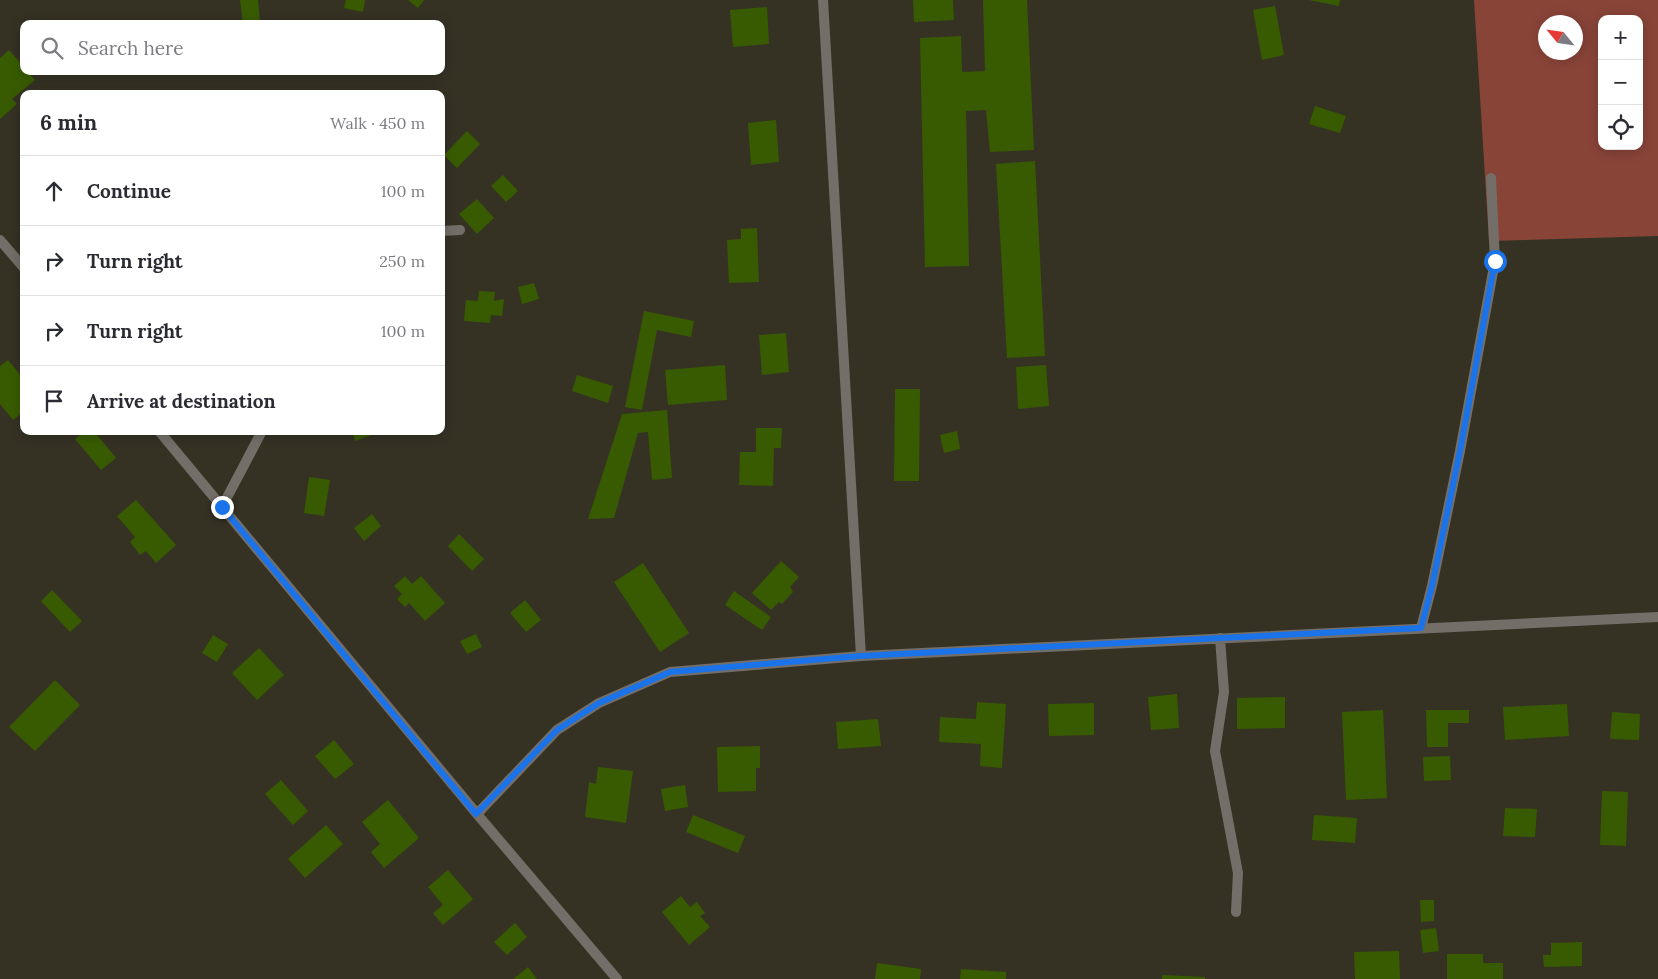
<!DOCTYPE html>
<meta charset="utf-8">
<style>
:root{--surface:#fff;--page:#f2f2f3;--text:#2b2b33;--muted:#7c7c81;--line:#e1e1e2}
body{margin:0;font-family:Lora,serif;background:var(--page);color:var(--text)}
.controls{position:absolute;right:15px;top:15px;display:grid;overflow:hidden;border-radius:10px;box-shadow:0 2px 12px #0003}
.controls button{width:45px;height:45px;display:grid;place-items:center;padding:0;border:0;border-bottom:1px solid var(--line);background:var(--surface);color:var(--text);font:25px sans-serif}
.compass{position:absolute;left:1538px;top:15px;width:45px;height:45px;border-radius:50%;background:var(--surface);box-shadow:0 2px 12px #0003;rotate:299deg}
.stop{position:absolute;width:15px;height:15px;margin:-11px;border:4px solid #1a73e8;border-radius:50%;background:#fff}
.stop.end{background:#1a73e8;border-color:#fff;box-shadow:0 1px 5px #0008}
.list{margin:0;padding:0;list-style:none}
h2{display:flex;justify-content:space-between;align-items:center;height:65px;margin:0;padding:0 20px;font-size:21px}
h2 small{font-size:16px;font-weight:400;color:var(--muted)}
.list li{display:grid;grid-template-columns:32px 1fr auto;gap:15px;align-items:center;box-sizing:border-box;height:70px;padding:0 20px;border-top:1px solid var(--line)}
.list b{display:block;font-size:19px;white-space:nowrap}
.list em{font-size:16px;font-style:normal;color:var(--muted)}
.icon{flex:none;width:28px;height:28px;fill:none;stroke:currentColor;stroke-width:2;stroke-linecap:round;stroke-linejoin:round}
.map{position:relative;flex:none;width:1658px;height:979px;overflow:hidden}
.search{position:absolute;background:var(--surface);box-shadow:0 2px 12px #0003;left:20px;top:20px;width:425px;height:55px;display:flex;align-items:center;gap:12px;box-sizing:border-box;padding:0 18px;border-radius:10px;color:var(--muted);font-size:19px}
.panel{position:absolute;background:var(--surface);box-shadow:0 2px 12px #0003;left:20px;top:90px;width:425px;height:345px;border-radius:10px}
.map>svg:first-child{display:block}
</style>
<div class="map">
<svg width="1658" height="979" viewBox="0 0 1658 979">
<rect width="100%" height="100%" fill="#353224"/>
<path fill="#894438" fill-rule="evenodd" d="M1474 0H1658V236L1489 241ZM1602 19H1639V146H1602ZM1546 22H1576V52H1546Z"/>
<path fill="#385b01" d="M240 0H258L260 22 243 24Z
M346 0H365L363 12 344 8Z
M408 0H424L418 8Z
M913 0H953L954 20 914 22Z
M983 0H1027L1034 150 990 152 986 110 966 111 969 266 925 267 920 38 961 36 962 72 985 71Z
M1309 0H1340L1339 6Z
M1275 6 1284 55 1262 60 1253 10Z
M767 7 769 44 733 47 730 10Z
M9 50 24 67V71H27L35 80 12 99 17 104 0 119V58Z
M1315 106 1346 116 1340 133 1309 124Z
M776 120 779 162 751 165 748 123Z
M467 131 480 144 457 168 444 155Z
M1035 161 1045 356 1007 358 996 164Z
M503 175 518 191 506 202 491 186Z
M477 199 494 218 477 234 459 214Z
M757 228 759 282 729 283 727 240 741 239V229Z
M534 283 539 299 522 304 518 287Z
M479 291 495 292 494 301 504 299 502 316 491 315 490 323 464 321 466 300 478 301Z
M644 311 694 321 691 337 657 330 642 410 625 407Z
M786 333 789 372 762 375 759 335Z
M8 360 24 379V411L13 420 0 404V366Z
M725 365 727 400 668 405 665 370Z
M1046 365 1049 406 1018 409 1016 367Z
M577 375 613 386 608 403 572 391Z
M895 389H920L919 481H894Z
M667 410 672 478 652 480 648 432 638 433 614 518 588 519 622 414Z
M756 428H782L781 448H774L773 486 739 485 740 452H756Z
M85 431H94L116 458 101 470 75 439Z
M352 431H373L374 434 355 441Z
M957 431 960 449 944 453 940 435Z
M309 477 330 480 324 516 304 513Z
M136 500 176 545 156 563 146 551 140 555 130 542 135 537 117 516Z
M372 514 381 526 364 541 354 528Z
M459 534 484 559 472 571 448 546Z
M781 561 799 577 790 587 793 592 782 604 779 602 771 610 752 593Z
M643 563 689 633 660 652 614 582Z
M405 576 412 584 421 576 445 603 425 621 409 603 405 607 397 599 402 594 394 586Z
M52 590 82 621 70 632 41 601Z
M734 591 771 617 762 630 725 605Z
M525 600 541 620 526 632 510 613Z
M476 634 482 647 467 654 460 641Z
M213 635 228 644 217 662 202 653Z
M259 648 284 675 257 700 232 673Z
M55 680 80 705 35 751 9 727Z
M1177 694 1179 728 1151 730 1148 697Z
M1285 697V728L1237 729V698Z
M977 702 1006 704 1002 768 980 766 981 744 939 742 940 717 976 719Z
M1094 703V735L1049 736 1048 704Z
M1567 704 1569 736 1505 740 1503 707Z
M1383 710 1387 798 1346 800 1342 712Z
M1426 710H1469V723H1448V747H1427Z
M1612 712 1640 714 1639 740 1610 739Z
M878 719 881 746 838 749 836 722Z
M334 740 354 764 335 779 315 756Z
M760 746V768H756V791L718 792 717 747Z
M1450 756 1451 780 1424 781 1423 757Z
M598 767 633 771 626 823 585 817 589 782 596 784Z
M281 780 308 811 293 825 265 794Z
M685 785 688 807 665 811 661 789Z
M1602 791 1628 792 1626 846 1600 845Z
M388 800 419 838 384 868 371 852 380 844 362 822Z
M1505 808 1537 809 1535 837 1503 836Z
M693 815 745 836 738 853 686 832Z
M1314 815 1357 818 1355 843 1312 840Z
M326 825 343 844 305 878 288 859Z
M448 870 473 899 443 925 433 913 443 905 428 887Z
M681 896 690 907 697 902 705 913 700 916 710 927 689 945 662 912Z
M1420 900H1434V921L1421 922Z
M515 923 527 937 507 955 494 942Z
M1436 928 1439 951 1423 953 1420 930Z
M1582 942V966L1544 967 1543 955H1551V943Z
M1399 951 1400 979H1355L1354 952Z
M1447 954H1483V963H1503V979H1447Z
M877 963 921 969 920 979H875Z
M528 967 537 979H513Z
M961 969 1006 972V979H960Z
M1162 975 1205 977V979H1162Z"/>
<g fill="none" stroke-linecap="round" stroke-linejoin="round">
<path stroke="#746e69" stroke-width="10" d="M823 0 861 656
M441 231 460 230
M0 240 24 268
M159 431 477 814 617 979
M222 507 262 431
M1421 628 1432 586 1460 451 1495 261 1491 178
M1220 638 1224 692 1215 751 1238 873 1236 912
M477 814 557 730 599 703 670 672 861 656 1658 617"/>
</g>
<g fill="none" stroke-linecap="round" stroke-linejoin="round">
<path stroke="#1a73e8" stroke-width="6" d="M222 507 476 814 557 730 599 703 670 672 860 656 1421 628 1432 586 1460 451 1495 261"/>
</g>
</svg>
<div class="controls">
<button>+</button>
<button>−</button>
<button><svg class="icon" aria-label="locate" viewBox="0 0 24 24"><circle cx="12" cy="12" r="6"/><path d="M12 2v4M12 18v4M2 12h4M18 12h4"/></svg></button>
</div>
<svg class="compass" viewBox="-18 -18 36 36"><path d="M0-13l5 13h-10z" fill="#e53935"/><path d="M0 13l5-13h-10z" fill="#7c7c81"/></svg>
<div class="stop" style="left:1495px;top:261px"></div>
<div class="stop end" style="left:222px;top:507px"></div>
<div class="search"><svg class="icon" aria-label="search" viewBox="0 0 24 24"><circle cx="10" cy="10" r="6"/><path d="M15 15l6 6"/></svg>Search here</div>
<section class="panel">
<h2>6 min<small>Walk · 450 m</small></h2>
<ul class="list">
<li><svg class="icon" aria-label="ahead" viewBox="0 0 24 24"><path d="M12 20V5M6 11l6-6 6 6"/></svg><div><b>Continue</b></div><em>100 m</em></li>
<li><svg class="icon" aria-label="right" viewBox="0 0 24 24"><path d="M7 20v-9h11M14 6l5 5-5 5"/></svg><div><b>Turn right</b></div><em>250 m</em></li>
<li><svg class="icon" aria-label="right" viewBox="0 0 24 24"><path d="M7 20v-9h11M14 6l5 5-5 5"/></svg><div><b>Turn right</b></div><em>100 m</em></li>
<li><svg class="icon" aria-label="arrive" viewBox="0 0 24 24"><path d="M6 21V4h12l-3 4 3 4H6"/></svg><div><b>Arrive at destination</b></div></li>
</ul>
</section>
</div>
